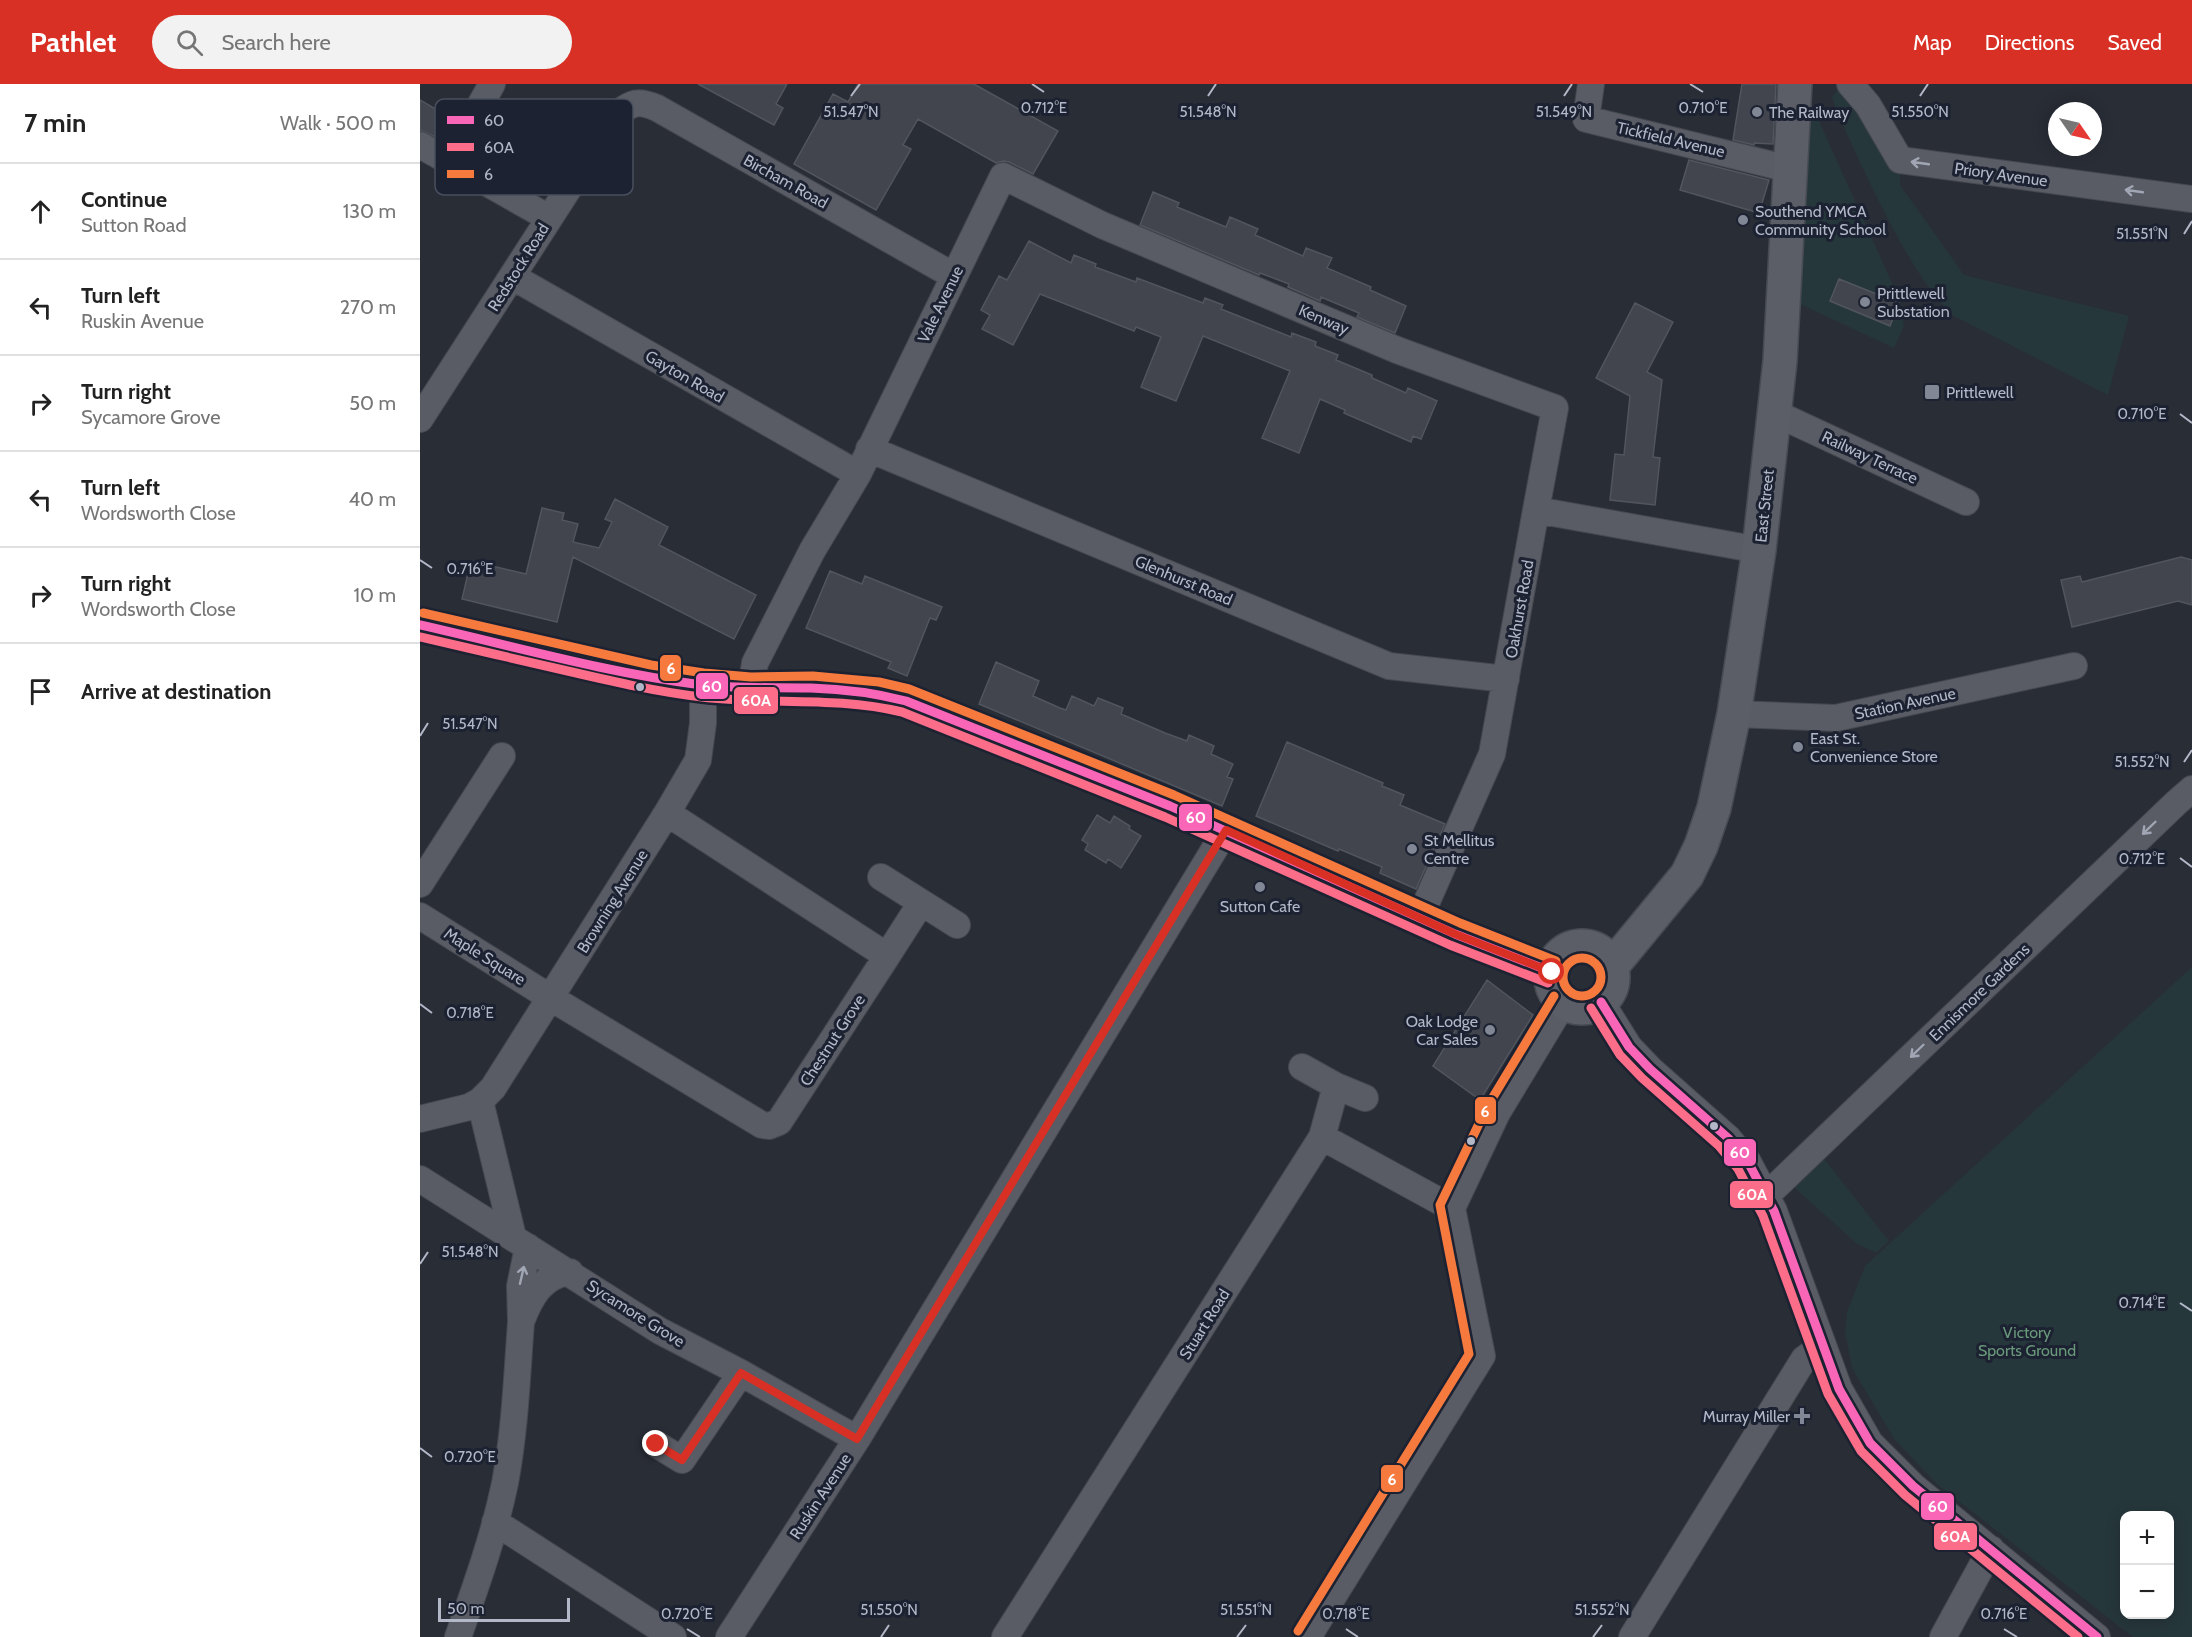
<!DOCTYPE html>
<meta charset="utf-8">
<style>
:root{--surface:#fff;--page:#f2f2f2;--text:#222;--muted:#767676;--line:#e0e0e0;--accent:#d93025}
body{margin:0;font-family:Cabin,sans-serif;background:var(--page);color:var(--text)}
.controls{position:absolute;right:18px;bottom:18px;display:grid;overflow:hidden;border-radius:12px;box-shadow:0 3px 15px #0003}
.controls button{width:54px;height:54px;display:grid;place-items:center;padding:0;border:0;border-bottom:2px solid var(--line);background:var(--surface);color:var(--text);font:30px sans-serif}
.compass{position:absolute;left:1628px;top:18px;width:54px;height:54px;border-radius:50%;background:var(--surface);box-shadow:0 3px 15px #0003;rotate:124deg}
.scale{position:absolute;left:18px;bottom:15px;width:132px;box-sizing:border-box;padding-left:6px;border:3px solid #b2b8c8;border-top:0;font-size:16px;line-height:21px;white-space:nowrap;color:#b2b8c8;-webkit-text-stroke:4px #1c2231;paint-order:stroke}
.stop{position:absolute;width:18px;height:18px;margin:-14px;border:4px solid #d93025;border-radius:50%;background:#fff}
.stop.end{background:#d93025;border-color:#fff;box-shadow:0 2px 6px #0008}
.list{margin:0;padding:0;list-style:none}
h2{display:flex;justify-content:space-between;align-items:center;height:78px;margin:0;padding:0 24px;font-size:26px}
h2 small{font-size:20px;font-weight:400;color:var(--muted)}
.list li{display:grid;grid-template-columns:39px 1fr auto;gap:18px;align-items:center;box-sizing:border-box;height:96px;padding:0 24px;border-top:2px solid var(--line)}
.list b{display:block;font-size:22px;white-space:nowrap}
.list p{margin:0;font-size:20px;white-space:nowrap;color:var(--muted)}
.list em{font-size:20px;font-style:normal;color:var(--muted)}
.icon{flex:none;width:33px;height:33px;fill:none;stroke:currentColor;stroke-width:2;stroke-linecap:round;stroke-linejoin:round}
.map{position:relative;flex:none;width:1772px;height:1553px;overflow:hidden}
header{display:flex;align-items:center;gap:36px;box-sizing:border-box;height:84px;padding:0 30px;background:var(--accent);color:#fff}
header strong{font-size:28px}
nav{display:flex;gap:33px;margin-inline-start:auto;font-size:21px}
.search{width:420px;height:54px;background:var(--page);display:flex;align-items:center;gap:15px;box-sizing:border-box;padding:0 21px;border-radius:33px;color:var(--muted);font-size:22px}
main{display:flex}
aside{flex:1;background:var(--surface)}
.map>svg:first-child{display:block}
</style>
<header>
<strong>Pathlet</strong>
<div class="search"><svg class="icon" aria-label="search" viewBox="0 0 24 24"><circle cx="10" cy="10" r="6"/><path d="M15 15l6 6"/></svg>Search here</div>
<nav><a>Map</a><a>Directions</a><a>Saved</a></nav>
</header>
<main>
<aside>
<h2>7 min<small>Walk · 500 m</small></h2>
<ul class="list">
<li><svg class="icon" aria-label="ahead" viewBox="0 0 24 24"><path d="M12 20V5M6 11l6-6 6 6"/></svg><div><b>Continue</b><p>Sutton Road</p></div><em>130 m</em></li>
<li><svg class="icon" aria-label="left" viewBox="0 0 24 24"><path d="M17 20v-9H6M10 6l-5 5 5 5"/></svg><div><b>Turn left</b><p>Ruskin Avenue</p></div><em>270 m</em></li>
<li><svg class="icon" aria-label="right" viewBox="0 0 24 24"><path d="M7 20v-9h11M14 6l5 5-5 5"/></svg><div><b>Turn right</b><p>Sycamore Grove</p></div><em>50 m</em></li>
<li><svg class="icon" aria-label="left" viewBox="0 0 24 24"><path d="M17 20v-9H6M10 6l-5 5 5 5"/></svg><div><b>Turn left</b><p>Wordsworth Close</p></div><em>40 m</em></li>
<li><svg class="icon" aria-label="right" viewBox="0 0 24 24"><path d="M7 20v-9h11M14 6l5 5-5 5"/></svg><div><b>Turn right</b><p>Wordsworth Close</p></div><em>10 m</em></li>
<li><svg class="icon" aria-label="arrive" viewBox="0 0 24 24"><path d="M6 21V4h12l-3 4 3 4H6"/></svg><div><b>Arrive at destination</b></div></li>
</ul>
</aside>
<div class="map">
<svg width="1772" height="1553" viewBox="0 0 1772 1553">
<rect width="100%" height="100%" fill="#292d36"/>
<path fill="#26373c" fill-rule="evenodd" d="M1421 3 1480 76V101L1544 191 1709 232 1688 311 1534 232C1507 206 1491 177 1473 145 1452 105 1433 64 1415 23L1412 13Z
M1389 15 1476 208 1484 242 1474 264 1380 220Z
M1772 883V1553H1713L1518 1401 1475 1356 1432 1284 1425 1248 1427 1228 1445 1182ZM1704 1432H1750V1530H1704Z
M1404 1075 1469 1157 1456 1169 1436 1159 1374 1103Z"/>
<path fill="#42454d" stroke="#51555e" stroke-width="1.5" d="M278 0H367L356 20 363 24 354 41Z
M438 0H554L638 47 613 90 589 78 583 77 576 79 498 35 483 61 491 65 456 126 374 80 413 10 428 18Z
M1322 0H1356L1353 60 1334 59V61L1313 56Z
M0 16 34 36 22 56 0 46Z
M1269 76 1349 96 1339 129 1260 106Z
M733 108 759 119 757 123 806 143 810 133 838 145 835 151 883 172 886 164 912 174 907 184 951 203 950 206 986 222 975 249 937 233 939 229 901 213 900 217 868 203 869 200 840 189 839 191 720 141Z
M609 157 651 179 654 171 676 180 675 183 716 198 717 194 783 219 785 214 803 221 801 225 871 253 872 249 896 258 895 262 918 271 916 276 952 291V294L986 309 988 304 1017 317 1001 355 993 352 991 358 924 329 925 326 900 315 879 369 842 354 870 287 783 252 756 317 721 303 741 253 716 243 714 247 620 210 593 261 562 245 570 231 561 226 579 192 587 196Z
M1419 195 1479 219 1470 242 1410 217Z
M1215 219 1253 238 1227 288 1242 296 1233 373 1240 374 1235 421 1190 416 1195 370 1204 371 1210 312 1176 294Z
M195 415 248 443 239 461 336 511 314 555 153 473 137 538 42 515 51 477 106 490 122 424 144 429 142 436 158 440 153 458 179 464 192 438 185 435Z
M1761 473 1772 476V521L1758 517 1652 543 1641 496 1660 492 1662 498Z
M410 487 442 500 445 492 522 523 516 536 510 534 487 592 468 584 471 578 386 544Z
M576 578 619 597 613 612 640 624 646 626 652 612 674 622 678 614 703 624 701 630 745 649 767 657 769 651 794 662 791 670 813 680 807 693 813 695 802 722 559 620Z
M867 658 963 699 962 702 984 711 980 721 1025 740 996 805 960 789 962 783 919 765 918 767 836 732Z
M677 731 690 739 694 732 710 742 709 745 721 752 701 784 688 775 686 779 665 766 668 760 662 756Z
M1067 896 1113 931 1060 1016 1013 982Z"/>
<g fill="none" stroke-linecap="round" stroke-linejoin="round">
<g stroke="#45484f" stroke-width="28">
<path id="minor" d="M1171 0 1166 35 1369 85
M1430 0 1448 21 1480 76 1772 115
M0 61 129 134
M29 77 72 0
M93 193 438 390
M1355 329 1546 418
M0 335 196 31C212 18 218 16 237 24L534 192
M449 365 969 582 1086 595
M331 605 335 579 392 467 438 390 583 92 682 141 977 266 1135 324 1116 426
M1314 630 1416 634 1654 582
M461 793 537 841
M0 800 82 672
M0 832 131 914 342 1041 349 1042 359 1038 467 872 247 729
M1000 833 1072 670 1116 426 1339 466
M467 872 501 819
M1181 918 1209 963 1230 985 1308 1054 1328 1078 1354 1127 1419 1305 1450 1359 1493 1402 1677 1553
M882 983 916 1002 945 1014
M0 1035 49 1023 60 1017
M902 1053 916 1002
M0 1095 240 1247 321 1289 437 1355
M1347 1111 1756 719 1772 705
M93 1153 60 1017 73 1004 247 729 278 676 283 639V601
M108 1163 100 1202 101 1238C110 1214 122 1191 150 1188
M236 1360 262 1376 321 1289
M75 1438 253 1553
M38 1553C56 1502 74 1452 85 1399 95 1346 97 1291 101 1238
M309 1553 437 1355 806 746
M585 1553 902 1053 1032 1124
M888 1553 1062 1272 1032 1124 1077 1029 1144 918
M1212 1553 1384 1275 1402 1262
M1523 1553 1571 1465"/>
</g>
<g stroke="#464a53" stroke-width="36">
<path id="major" d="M0 541 229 593 283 601 331 605 392 604 458 610 486 617 750 722 1035 850 1132 888
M1131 893a31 31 0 1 1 62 0a31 31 0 1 1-62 0Z
M1192 882 1267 791 1281 762 1294 724 1314 630 1339 466 1360 277 1375 0"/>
</g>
<use href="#minor" stroke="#595c64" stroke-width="26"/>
<use href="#major" stroke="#5b5e66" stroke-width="33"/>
<g stroke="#1c2231" stroke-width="14">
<path id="bus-1" d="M0 541C93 562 187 589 282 601 318 605 354 603 391 604 423 605 455 609 486 617L750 722 1035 850 1132 888
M1181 918 1209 963 1230 985 1308 1054 1328 1078 1354 1127 1419 1305 1450 1359 1493 1402 1677 1553"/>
</g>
<g stroke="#1c2231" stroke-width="14">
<path id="bus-2" d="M0 553C51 565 101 576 152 588 195 598 238 608 282 613 350 621 415 612 482 628L745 733 1030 861 1128 899
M1171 924 1200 971 1222 994 1299 1062 1318 1085 1343 1132 1408 1310 1441 1367 1485 1411 1658 1553"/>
</g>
<g stroke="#1c2231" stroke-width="14">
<path id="bus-3" d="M3 529 231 581 284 589 331 593 393 592 459 598 489 605 754 711 1040 839 1136 877
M1143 893a19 19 0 1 1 38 0a19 19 0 1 1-38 0Z
M878 1547 1049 1270 1020 1121 1067 1023 1134 912"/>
</g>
<use href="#bus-1" stroke="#fa66b7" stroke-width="9"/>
<use href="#bus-2" stroke="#fb6d88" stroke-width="9"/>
<use href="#bus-3" stroke="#f6793e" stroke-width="9"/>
</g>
<defs><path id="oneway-shaft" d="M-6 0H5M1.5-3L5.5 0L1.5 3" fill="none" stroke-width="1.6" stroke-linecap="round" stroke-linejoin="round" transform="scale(1.5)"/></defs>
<g stroke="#a0a6b4">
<use href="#oneway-shaft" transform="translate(1500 79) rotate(-172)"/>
<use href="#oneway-shaft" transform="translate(1714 107) rotate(-172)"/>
<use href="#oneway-shaft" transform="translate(1729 744) rotate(136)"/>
<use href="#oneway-shaft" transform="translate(1497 967) rotate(136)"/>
<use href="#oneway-shaft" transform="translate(102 1191) rotate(-77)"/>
</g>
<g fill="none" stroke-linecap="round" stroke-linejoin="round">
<path stroke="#d93025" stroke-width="8" d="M236 1360 262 1376 321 1289 437 1355 806 746 1035 850 1132 888"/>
</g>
<path fill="none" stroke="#b2b8c8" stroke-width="2" d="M612 0 624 8M1270 0 1283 8M431 12 440 0M788 12 796 0M1144 12 1152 0M1500 12 1508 0M1764 150 1772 137M1760 330 1772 339M0 476 12 484M0 652 8 639M1764 678 1772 666M1760 774 1772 783M0 920 12 929M0 1180 8 1168M1760 1219 1772 1227M0 1364 12 1373M267 1545 280 1553M926 1545 938 1553M1584 1545 1597 1553M461 1553 469 1541M817 1553 826 1541M1173 1553 1182 1541"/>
<g fill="#828795" stroke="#1c2231" stroke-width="2">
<circle cx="1337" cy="28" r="6"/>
<circle cx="1323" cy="136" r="6"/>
<circle cx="1445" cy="218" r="6"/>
<rect x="1504" y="300" width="16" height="16" rx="3"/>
<circle cx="1378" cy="663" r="6"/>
<circle cx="992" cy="765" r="6"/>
<circle cx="840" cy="803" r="6"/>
<circle cx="1070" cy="946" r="6"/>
<path d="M1379 1323h6v6h6v6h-6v6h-6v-6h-6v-6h6z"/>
</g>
<g fill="#b2b8c8" stroke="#1c2231" stroke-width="2">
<circle cx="220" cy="603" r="5"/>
<circle cx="1294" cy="1042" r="5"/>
<circle cx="1051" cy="1057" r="5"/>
</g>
<g text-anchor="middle" stroke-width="6" stroke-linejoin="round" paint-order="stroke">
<g font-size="16" fill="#b2b8c8" stroke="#1c2231" text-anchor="start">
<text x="1349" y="34">The Railway</text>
<text x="1335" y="133">Southend YMCA<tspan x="1335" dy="18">Community School</tspan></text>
<text x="1457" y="215">Prittlewell<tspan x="1457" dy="18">Substation</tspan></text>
<text x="1526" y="314">Prittlewell</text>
<text x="1390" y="660">East St.<tspan x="1390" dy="18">Convenience Store</tspan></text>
<text x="1004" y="762">St Mellitus<tspan x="1004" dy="18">Centre</tspan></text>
<text x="840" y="828" text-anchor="middle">Sutton Cafe</text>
<text x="1058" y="943" text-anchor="end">Oak Lodge<tspan x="1058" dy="18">Car Sales</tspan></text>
<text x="1370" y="1338" text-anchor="end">Murray Miller</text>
</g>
<g font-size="16" fill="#b2b8c8" stroke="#1c2231">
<text transform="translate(1251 55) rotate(13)" y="6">Tickfield Avenue</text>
<text transform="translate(1581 90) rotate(8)" y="6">Priory Avenue</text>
<text transform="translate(366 97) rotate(29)" y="6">Bircham Road</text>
<text transform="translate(98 183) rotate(-58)" y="6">Redstock Road</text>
<text transform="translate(520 220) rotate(-64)" y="6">Vale Avenue</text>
<text transform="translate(904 235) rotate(23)" y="6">Kenway</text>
<text transform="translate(265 292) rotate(30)" y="6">Gayton Road</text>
<text transform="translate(1450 373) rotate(25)" y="6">Railway Terrace</text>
<text transform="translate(1344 422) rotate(-84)" y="6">East Street</text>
<text transform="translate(764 496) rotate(23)" y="6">Glenhurst Road</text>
<text transform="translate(1099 525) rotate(-80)" y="6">Oakhurst Road</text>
<text transform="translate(1485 619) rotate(-12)" y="6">Station Avenue</text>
<text transform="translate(192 817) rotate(-58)" y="6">Browning Avenue</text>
<text transform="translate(65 872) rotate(32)" y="6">Maple Square</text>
<text transform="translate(1559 908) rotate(-44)" y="6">Ennismore Gardens</text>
<text transform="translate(412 956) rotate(-57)" y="6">Chestnut Grove</text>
<text transform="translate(216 1229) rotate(32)" y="6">Sycamore Grove</text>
<text transform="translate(784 1240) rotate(-58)" y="6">Stuart Road</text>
<text transform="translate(400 1412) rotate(-57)" y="6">Ruskin Avenue</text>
</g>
<g font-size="16" fill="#69997a" stroke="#1c2231">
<text x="1607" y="1254">Victory<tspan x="1607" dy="18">Sports Ground</tspan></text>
</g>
</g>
<rect x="15" y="15" width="198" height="96" rx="9" fill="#1c2231" stroke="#494f5e" stroke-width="1.5"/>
<rect x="27" y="32" width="27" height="8" fill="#fa66b7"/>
<rect x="27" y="59" width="27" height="8" fill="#fb6d88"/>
<rect x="27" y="86" width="27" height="8" fill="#f6793e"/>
<g font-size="16" fill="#b2b8c8">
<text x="64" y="42">60</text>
<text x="64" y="69">60A</text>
<text x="64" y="96">6</text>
</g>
<g font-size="15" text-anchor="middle" fill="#b2b8c8" stroke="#1c2231" stroke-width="6" stroke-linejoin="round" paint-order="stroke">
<text x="624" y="29">0.712°E</text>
<text x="1283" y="29">0.710°E</text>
<text x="431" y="33">51.547°N</text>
<text x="788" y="33">51.548°N</text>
<text x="1144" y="33">51.549°N</text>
<text x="1500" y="33">51.550°N</text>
<text x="1722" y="155">51.551°N</text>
<text x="1722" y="335">0.710°E</text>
<text x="50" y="490">0.716°E</text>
<text x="50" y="645">51.547°N</text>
<text x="1722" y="683">51.552°N</text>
<text x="1722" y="780">0.712°E</text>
<text x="50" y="934">0.718°E</text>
<text x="50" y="1173">51.548°N</text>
<text x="1722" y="1224">0.714°E</text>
<text x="50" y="1378">0.720°E</text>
<text x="469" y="1531">51.550°N</text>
<text x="826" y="1531">51.551°N</text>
<text x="1182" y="1531">51.552°N</text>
<text x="267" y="1535">0.720°E</text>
<text x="926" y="1535">0.718°E</text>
<text x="1584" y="1535">0.716°E</text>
</g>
<g stroke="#1c2231" stroke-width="2">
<rect x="239" y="570" width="23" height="28" rx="6" fill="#f6793e"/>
<rect x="275" y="588" width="34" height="28" rx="6" fill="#fa66b7"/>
<rect x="313" y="602" width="46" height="29" rx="6" fill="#fb6d88"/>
<rect x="758" y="719" width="35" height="29" rx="6" fill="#fa66b7"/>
<rect x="1054" y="1012" width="23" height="29" rx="6" fill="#f6793e"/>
<rect x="1303" y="1054" width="34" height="29" rx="6" fill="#fa66b7"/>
<rect x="1309" y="1096" width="45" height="29" rx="6" fill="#fb6d88"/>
<rect x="960" y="1380" width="24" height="29" rx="6" fill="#f6793e"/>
<rect x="1500" y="1408" width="35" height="29" rx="6" fill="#fa66b7"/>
<rect x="1513" y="1438" width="45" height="29" rx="6" fill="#fb6d88"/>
</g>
<g font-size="16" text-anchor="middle" font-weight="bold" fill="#fff">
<text x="251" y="590">6</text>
<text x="292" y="608">60</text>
<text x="336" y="622">60A</text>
<text x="776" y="739">60</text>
<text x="1065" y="1033">6</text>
<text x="1320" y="1074">60</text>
<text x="1332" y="1116">60A</text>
<text x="972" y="1401">6</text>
<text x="1518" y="1428">60</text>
<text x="1535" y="1458">60A</text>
</g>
</svg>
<div class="controls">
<button>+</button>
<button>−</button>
</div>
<svg class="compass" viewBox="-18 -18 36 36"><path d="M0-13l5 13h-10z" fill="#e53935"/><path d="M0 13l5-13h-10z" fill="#767676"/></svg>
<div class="scale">50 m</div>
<div class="stop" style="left:1132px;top:888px"></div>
<div class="stop end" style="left:236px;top:1360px"></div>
</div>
</main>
